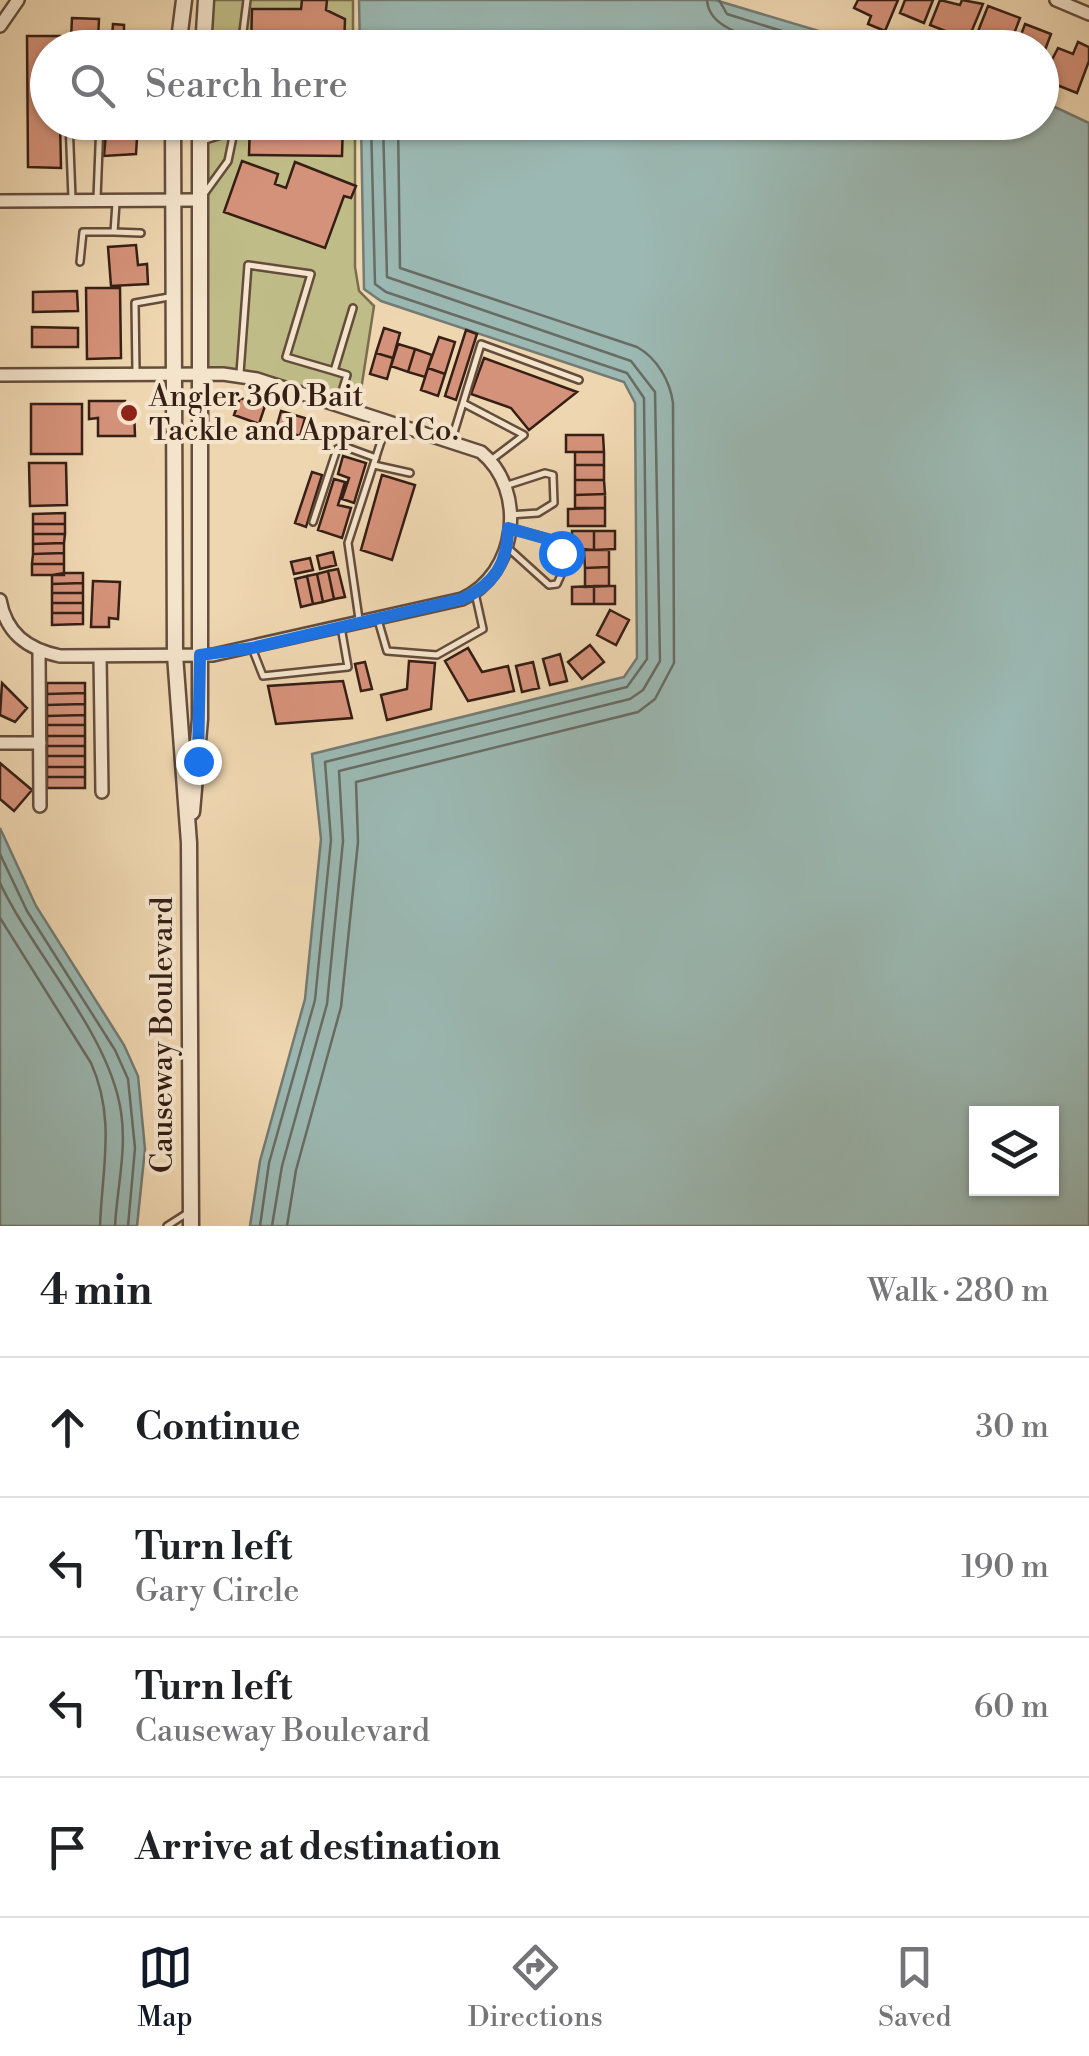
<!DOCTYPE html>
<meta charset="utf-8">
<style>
:root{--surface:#fff;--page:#f6f6f6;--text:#202124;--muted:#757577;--line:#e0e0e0;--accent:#111827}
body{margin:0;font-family:"Libre Bodoni",serif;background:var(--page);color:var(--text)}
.controls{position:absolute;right:30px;bottom:30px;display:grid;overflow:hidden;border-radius:0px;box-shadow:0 2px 8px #0004}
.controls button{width:90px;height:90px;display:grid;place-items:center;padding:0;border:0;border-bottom:2px solid var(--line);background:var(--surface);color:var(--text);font:50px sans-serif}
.stop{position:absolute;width:30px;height:30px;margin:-22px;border:8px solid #1a73e8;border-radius:50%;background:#fff}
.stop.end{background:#1a73e8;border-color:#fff;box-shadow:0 2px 10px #0008}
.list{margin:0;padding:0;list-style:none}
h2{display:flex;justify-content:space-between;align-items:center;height:130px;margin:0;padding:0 40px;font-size:42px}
h2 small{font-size:32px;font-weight:400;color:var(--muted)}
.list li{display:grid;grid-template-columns:65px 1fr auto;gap:30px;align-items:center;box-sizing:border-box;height:140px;padding:0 40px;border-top:2px solid var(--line)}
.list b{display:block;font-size:38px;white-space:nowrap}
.list p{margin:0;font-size:32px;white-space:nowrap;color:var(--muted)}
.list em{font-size:32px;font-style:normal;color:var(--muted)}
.icon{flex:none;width:55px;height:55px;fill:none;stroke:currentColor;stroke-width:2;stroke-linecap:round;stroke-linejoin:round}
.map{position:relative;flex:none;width:1089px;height:1226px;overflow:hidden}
.search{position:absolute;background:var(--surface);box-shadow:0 2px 8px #0004;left:30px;right:30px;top:30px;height:110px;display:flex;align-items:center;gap:25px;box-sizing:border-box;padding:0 35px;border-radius:55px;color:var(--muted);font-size:38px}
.sheet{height:690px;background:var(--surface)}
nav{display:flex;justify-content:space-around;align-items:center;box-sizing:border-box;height:140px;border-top:2px solid var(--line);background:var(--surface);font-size:28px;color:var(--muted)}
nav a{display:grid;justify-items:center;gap:5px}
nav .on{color:var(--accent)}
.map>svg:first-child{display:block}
</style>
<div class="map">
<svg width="1089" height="1226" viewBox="0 0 1089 1226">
<rect width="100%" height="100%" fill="#eed6b0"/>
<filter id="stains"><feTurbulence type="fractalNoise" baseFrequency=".002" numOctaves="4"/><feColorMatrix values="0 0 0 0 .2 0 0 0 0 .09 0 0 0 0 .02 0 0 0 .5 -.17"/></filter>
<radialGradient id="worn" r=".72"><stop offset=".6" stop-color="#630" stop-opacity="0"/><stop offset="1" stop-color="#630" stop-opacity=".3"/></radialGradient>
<path fill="#bfbc87" stroke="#7a6e4e" stroke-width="2.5" d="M213 0H353V47L210 48Z
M207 123H355V267L359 291 374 306 359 403 258 373 207 367Z"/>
<path fill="#9bb8b2" stroke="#737b73" stroke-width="2.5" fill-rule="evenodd" d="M359 0H715L872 47H360Z
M1042 101 1089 123V1226H250L260 1161 305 999 321 839 312 754 624 677 637 658 635 403 624 382 381 301 364 289 361 123 1042 122ZM976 1114H1052V1188H976Z
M0 828 36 906 124 1045 138 1076 145 1149 137 1226H0Z"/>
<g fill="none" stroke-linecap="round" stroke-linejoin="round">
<path stroke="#686c64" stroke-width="2.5" d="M707 0C709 35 767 39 794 48
M719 0 727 14 837 48
M0 854 27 911 115 1050 128 1079 135 1148 128 1226
M0 883C34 955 110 1035 121 1112 127 1150 117 1188 115 1226
M0 918 91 1063C116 1119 102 1168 100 1226
M260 1226 269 1163 315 1000 331 840 325 762 627 687 647 659 644 398 627 373 386 292 375 284 371 122
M272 1226 282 1166 327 1004 343 841 339 771 630 699 643 690 660 661 655 392 631 361 387 277 383 122
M287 1226 296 1170 341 1007 358 842 356 782 638 712 655 699 674 663 673 403C670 381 657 358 637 347L400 268 398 122"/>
</g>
<path fill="#d5927a" stroke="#361f15" stroke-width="2.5" d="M302 0H327L326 10 345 19 344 48H251L252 9H301Z
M858 0H898L885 31 868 24 871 16 854 8Z
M905 0H933L924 23 900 13Z
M940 0 960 5 962 0 983 4 968 40 930 25Z
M988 6 1020 18 1009 47 973 44Z
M72 18 99 19 98 40 71 39Z
M113 24 124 25V31L145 33 144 48H111Z
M1025 24 1051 34 1042 58V48H1016Z
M27 36H60V48H48V122H60L61 168 28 167Z
M1078 42 1089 47V61L1077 93 1042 79 1058 48 1073 54Z
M107 122H138L136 154 104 156Z
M250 122H343L342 156 249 155Z
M242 161 278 174 275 184 286 188 295 162 356 186 351 198 344 196 325 248 224 212Z
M136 245 138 265 147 264 148 284 111 286 108 247Z
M86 288H120L121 358 87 359Z
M77 291 78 311 33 312V292Z
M32 327 78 328V347H32Z
M384 328 400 333 393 358 376 353Z
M466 330 477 334 456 400 445 396Z
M439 337 455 342 445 374 428 368Z
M398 344 415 349 408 372 391 366Z
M415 349 432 355 425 377 408 372Z
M376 353 393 358 387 379 370 374Z
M484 358 577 392 529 430 511 408 471 394Z
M428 368 445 374 438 396 421 390Z
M240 398 265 406 259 424 234 415Z
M89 401H125V409H134L135 436H98V418L89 419Z
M31 404H82V454H31Z
M281 411 305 418 300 436 276 429Z
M566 435H603L604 452H566Z
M575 452H604V465H575Z
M343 456 366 463 354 503 342 499 349 478 338 474Z
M29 463H66L67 505 30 506Z
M575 465H604V480H575Z
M312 472 322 475 306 527 295 523Z
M382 475 415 485 392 560 361 550Z
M334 479 345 482 338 505 351 508 342 538 318 530Z
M575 480H604L605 494 575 495Z
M605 494V508H575V495Z
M605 508V526H568V509Z
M65 513V524H33V514Z
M33 524H65V534H33Z
M572 531H594V550L572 548Z
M594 531H615V549L594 550Z
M33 534H65L64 543 33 544Z
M64 543V553L33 554V544Z
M584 550H609V567L585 568Z
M333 552 336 565 320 569 317 556Z
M64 553V564H32L33 554Z
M310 558 313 570 294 574 291 562Z
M32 564H64V575H32Z
M609 567V586L585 587V568Z
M338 569 345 597 334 599 328 571Z
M328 571 334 599 323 602 317 574Z
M64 573H83V583L52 584V575Z
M317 574 323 602 313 604 307 576Z
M307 576 313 604 301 607 295 579Z
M93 581 120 582 118 619 109 618V627H91Z
M83 583V593H52V584Z
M594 586V604H572V587Z
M594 586H615V604H594Z
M52 593H83V603H52Z
M52 603H83V613H52Z
M610 610 629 620 616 645 597 635Z
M52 613H83V624L52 625Z
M590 645 604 662 582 679 568 662Z
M468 648 482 672 508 666 514 691 468 701 445 661Z
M560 654 567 681 550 685 543 659Z
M409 661 435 663 431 709 387 720 381 695 407 689Z
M365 662 372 689 361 691 355 664Z
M533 662 539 688 522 692 516 666Z
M343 681 352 718 276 724 268 686Z
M2 683 27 708 15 722 0 715Z
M47 683H85V693L47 694Z
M85 693V704L47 705V694Z
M85 704V715L47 716V705Z
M85 715V725H47V716Z
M47 725H85V736H47Z
M47 736H85V746H47Z
M47 746H85V756H47Z
M47 756H85V767H47Z
M0 763 32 790 14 811 0 799Z
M47 767H85V777H47Z
M47 777H85V788H47Z"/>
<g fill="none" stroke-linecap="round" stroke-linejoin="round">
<g stroke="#644d3c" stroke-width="10">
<path id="service" d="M102 48V47
M241 48 247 0
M69 122 72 198
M202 141 234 131
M204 194 228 161 236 122
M97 198 100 122
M114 232 141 233
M80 262 83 232H114L116 203
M136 371 135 303 169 297
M334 371 347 375 338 404
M240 373 248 265 311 274 286 357 334 371 353 308
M463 403 524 435 491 460
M452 439 481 344 579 380
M374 465 410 473
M508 485 545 473 553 475 554 503 538 513 509 515
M313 522 337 449 346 447 376 458
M507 547 549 585 557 584 561 575 558 541 511 528
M359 619 348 543 387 423
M378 620 387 651 437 655 483 629 475 593
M252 648 263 676 348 667 341 627
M167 1226 189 1212"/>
</g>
<g stroke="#644d3c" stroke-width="16">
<path id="minor" d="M1056 0 1089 14
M0 26 18 0
M0 201 198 200
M0 375 223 374 257 379 481 452C528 491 517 574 462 599L213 655 60 656C27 649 6 633 0 600
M39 652 40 806
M100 656 102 792
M0 743H40"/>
</g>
<g stroke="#644d3c" stroke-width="19">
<path id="tertiary" d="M178 48 184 0
M203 48 206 0
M173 122 175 655 189 843 191 1226
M192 812 200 719V122"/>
</g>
<use href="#service" stroke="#f4e4cc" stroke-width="5"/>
<use href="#minor" stroke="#f4e4cc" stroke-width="11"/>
<use href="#tertiary" stroke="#f4e4cc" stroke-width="14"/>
</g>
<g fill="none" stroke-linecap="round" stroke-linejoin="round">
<path stroke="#1a73e8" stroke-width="12" d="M198 761 200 655 252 648 462 599C494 585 508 563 508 528L558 542 561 553"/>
</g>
<circle fill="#8f2418" stroke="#f4e4cc" stroke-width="4" cx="129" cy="413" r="10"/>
<g text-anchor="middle" stroke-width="8" stroke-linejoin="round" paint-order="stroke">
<g font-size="30" fill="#361f15" stroke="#f4e4cc" text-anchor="start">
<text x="149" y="406">Angler 360 Bait<tspan x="149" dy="34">Tackle and Apparel Co.</tspan></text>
</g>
<g font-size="30" fill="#361f15" stroke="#f4e4cc">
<text transform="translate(162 1035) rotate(-90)" y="10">Causeway Boulevard</text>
</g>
</g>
<rect width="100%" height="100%" filter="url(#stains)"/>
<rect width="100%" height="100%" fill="url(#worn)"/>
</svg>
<div class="controls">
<button><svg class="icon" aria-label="layers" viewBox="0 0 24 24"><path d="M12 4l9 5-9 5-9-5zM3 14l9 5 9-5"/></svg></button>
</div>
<div class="stop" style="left:561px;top:553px"></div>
<div class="stop end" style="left:198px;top:761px"></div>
<div class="search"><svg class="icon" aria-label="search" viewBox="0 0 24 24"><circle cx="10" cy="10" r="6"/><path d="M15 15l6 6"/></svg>Search here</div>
</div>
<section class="sheet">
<h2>4 min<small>Walk · 280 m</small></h2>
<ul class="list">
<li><svg class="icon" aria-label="ahead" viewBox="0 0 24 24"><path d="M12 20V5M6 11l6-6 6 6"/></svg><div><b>Continue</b></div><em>30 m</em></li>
<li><svg class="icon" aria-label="left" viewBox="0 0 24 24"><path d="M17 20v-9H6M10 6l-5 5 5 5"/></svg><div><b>Turn left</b><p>Gary Circle</p></div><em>190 m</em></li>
<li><svg class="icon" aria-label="left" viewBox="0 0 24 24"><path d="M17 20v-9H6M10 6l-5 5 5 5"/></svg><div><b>Turn left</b><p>Causeway Boulevard</p></div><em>60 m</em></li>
<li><svg class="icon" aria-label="arrive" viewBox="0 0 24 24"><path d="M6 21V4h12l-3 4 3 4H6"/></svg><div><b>Arrive at destination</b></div></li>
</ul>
</section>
<nav>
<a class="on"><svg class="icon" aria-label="map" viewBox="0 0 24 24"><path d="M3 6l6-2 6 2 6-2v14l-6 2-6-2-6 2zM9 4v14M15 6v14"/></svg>Map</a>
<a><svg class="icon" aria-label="directions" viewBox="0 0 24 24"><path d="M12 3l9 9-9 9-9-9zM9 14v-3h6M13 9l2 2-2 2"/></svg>Directions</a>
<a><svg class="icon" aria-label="saved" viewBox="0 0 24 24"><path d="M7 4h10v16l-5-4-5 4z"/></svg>Saved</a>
</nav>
